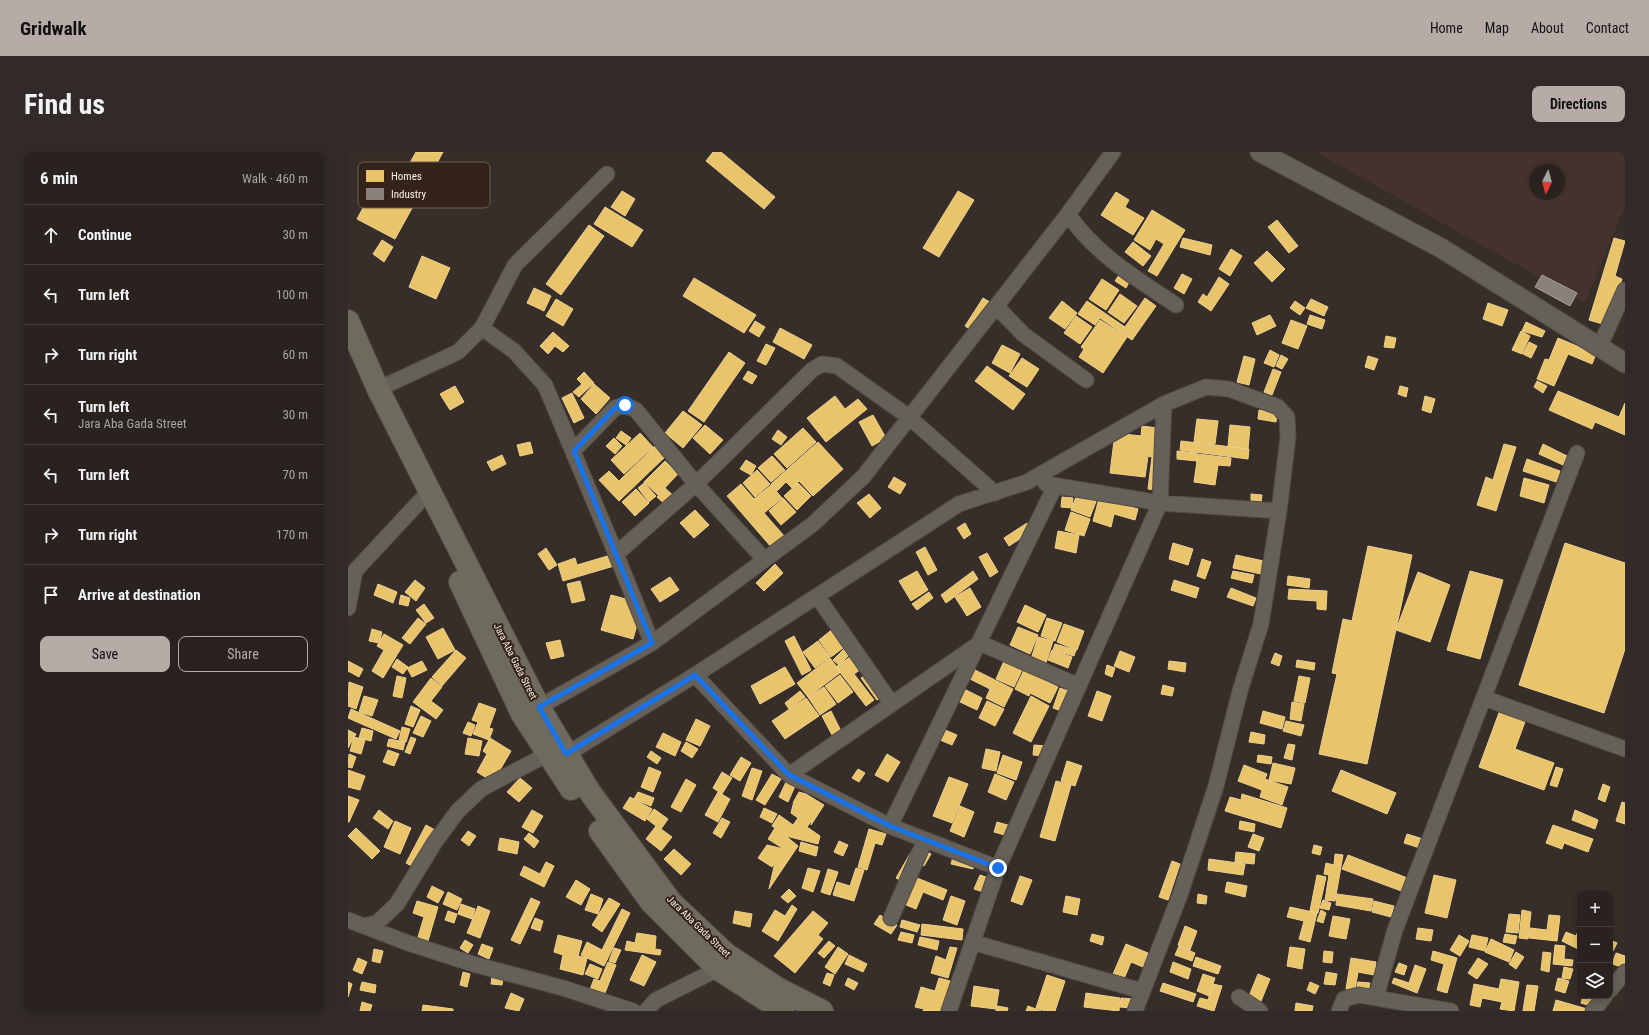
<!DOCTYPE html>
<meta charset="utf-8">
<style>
:root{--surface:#29221f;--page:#312a28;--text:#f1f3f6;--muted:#a5a4a4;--line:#453f3d;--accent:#b6aba6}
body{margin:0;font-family:"Roboto Condensed",sans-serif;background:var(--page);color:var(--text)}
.controls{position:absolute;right:12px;bottom:12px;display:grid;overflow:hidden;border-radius:8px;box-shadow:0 2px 6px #0003}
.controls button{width:36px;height:36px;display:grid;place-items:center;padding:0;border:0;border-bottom:1px solid var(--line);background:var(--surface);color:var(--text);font:20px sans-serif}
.compass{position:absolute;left:1181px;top:12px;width:36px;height:36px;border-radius:50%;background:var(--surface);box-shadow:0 2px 6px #0003;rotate:186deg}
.stop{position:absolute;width:12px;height:12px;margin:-9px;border:3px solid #1a73e8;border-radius:50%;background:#fff}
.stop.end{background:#1a73e8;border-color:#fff;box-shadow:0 1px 4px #0008}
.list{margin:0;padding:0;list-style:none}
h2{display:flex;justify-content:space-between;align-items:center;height:52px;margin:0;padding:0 16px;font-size:17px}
h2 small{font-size:13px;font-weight:400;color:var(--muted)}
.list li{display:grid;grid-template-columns:26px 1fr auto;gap:12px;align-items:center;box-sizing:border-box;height:60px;padding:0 16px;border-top:1px solid var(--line)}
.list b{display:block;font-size:15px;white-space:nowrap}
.list p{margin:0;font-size:13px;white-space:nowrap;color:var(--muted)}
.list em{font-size:13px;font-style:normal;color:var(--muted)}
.actions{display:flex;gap:8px;padding:12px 16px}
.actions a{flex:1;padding:9px 0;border:1px solid var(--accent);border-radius:8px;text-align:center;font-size:14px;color:var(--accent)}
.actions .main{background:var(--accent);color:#111}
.icon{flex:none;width:22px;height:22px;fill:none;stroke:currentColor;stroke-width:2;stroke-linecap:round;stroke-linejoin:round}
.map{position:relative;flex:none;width:1277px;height:859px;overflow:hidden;border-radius:8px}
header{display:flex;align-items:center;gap:24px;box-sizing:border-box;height:56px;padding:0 20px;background:var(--accent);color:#111}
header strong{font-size:19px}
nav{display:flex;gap:22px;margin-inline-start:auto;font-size:14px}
.intro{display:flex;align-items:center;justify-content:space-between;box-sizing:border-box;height:96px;padding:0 24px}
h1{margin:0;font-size:28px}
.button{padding:10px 18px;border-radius:8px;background:var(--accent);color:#111;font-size:14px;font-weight:700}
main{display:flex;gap:24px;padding:0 24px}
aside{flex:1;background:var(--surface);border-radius:8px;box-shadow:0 2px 6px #0003}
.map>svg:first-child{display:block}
</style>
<header>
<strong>Gridwalk</strong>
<nav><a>Home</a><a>Map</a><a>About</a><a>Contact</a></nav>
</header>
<div class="intro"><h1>Find us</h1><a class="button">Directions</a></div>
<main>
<aside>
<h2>6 min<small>Walk · 460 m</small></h2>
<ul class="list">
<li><svg class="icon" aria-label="ahead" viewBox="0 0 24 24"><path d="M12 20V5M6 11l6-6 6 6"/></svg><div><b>Continue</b></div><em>30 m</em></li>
<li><svg class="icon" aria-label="left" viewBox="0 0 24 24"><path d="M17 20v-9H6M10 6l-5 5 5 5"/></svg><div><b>Turn left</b></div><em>100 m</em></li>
<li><svg class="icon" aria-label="right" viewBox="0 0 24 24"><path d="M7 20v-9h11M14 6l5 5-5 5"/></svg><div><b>Turn right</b></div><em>60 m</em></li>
<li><svg class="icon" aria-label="left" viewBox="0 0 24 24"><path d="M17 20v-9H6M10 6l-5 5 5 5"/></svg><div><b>Turn left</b><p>Jara Aba Gada Street</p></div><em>30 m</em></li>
<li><svg class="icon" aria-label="left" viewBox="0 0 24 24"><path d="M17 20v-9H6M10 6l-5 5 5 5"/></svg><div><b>Turn left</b></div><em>70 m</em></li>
<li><svg class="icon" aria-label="right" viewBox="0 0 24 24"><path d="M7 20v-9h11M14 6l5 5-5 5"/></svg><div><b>Turn right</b></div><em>170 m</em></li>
<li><svg class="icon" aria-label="arrive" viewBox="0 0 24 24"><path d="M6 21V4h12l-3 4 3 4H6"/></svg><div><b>Arrive at destination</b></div></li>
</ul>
<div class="actions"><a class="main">Save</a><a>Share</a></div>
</aside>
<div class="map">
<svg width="1277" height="859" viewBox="0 0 1277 859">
<rect width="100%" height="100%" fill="#372e29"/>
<path fill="#45322d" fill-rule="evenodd" d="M968 0H1277V54L1237 151ZM1187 18H1211V42H1187Z"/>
<path fill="#e9c46a" stroke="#eed190" d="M68 0H95L47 87 9 67 37 15 54 25Z
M365 0H373L427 45 416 57 358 9Z
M274 39 287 47 277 64 263 55Z
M610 39 626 48 591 105 575 96Z
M768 40 781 48 777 55 796 66 785 83 753 63Z
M257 55 295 78 284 95 246 72Z
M804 58 837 78 809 124 800 119 816 92 808 87 802 98 786 88Z
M929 68 950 94 941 101 920 75Z
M241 73 256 84 213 143 198 132Z
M835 86 864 93 862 103 832 95Z
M1266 86 1277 89 1267 124 1274 127 1263 162 1258 173 1241 168Z
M34 88 45 95 36 110 25 102Z
M785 90 803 104 795 114 777 100Z
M883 97 894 104 882 124 871 117Z
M919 99 937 117 924 130 906 111Z
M74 104 102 116 88 147 61 135Z
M773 120 783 126 778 136 767 129Z
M834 122 844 127 836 142 826 136Z
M871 125 881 132 863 159 850 150 855 142 859 145Z
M346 126 408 163 396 181 335 144Z
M754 127 771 138 758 158 741 147Z
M186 136 203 144 196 159 179 151Z
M772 142 789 154 776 171 760 160Z
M635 146 647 153 629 182 617 174Z
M797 146 808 154 784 188 752 166 747 173 730 162 739 149 777 175Z
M208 147 225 157 215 174 198 164Z
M963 147 980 155 976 164 958 156Z
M714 149 729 161 717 177 701 166Z
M947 149 957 156 952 163 942 156Z
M1140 151 1160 158 1154 174 1135 167Z
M922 163 928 174 909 183 904 171Z
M962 163 977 168 974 177 959 172Z
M728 164 744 175 732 192 716 181Z
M752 168 779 185 755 221 731 205 736 197 733 195Z
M943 168 959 174 950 197 934 191Z
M407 169 417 175 411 185 401 179Z
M1178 170 1197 179 1194 185 1174 179Z
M432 176 464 193 456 207 425 190Z
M1173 179 1182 184 1174 202 1164 198Z
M205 180 221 194 215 200 207 194 200 202 192 194Z
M1038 184 1048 186 1046 196 1036 195Z
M1210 186 1248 202 1244 212 1220 202 1206 234 1189 227 1197 207 1201 208Z
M1181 190 1189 194 1183 206 1175 202Z
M418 192 427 196 418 213 409 209Z
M654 193 672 202 662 221 644 211Z
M922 198 931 203 926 215 916 211Z
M381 200 397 211 356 270 340 259Z
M933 203 940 207 934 217 928 214Z
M896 204 907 207 901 233 889 230Z
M1020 204 1030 207 1026 218 1017 215Z
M674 206 691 217 679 235 661 224Z
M639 214 677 242 665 258 627 229Z
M925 217 933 220 924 243 916 240Z
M400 219 409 224 404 232 395 227Z
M236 220 246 231 231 245 225 240 234 232 229 227Z
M1189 229 1199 234 1195 241 1186 235Z
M246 232 262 246 248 262 233 247Z
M107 234 116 250 102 258 92 242Z
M1052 234 1060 236 1058 245 1050 242Z
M1210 239 1271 265 1277 251V283L1247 270 1244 277 1201 258Z
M224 241 236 266 226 271 214 246Z
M487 244 497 257 510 247 519 257 478 290 459 266Z
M1077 244 1087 247 1083 261 1074 258Z
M911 258 929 261 928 270 910 267Z
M335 259 354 273 335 296 317 281Z
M525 263 538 286 524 294 511 270Z
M849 267 870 269 867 292 846 290Z
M357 273 375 288 362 302 345 286Z
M882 273 902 275 900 297 880 294Z
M794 274 818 277 810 338 800 337 804 305 800 304 797 325 762 321 767 281 793 284Z
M455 276 468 290 439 316 426 302Z
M430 278 439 285 433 293 424 287Z
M273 279 283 286 278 293 268 286Z
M292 281 305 295 276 322 263 308Z
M266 286 274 294 267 302 258 294Z
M833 289 901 297 900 307 832 298Z
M182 290 185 301 172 304 169 293Z
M470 290 495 317 465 344 451 329 444 336 438 330 429 339 423 332Z
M1156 292 1168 295 1148 359 1129 353 1138 325 1145 328Z
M1195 292 1219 304 1215 313 1191 302Z
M308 293 318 304 271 349 251 328 261 319 271 329Z
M829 299 849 301V309L829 307Z
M850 302 883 306 882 314 870 313 867 333 846 330Z
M154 303 158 312 144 319 139 310Z
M424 304 437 318 423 330 410 316Z
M1179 307 1212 319 1208 330 1175 319Z
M398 308 408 314 403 323 392 317Z
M317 309 330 322 310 343 296 330Z
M409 318 422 332 407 345 395 331Z
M546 325 558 332 552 342 540 335Z
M1176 326 1201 333 1196 351 1172 344Z
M296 331 308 344 301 350 290 336Z
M450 331 463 344 449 358 436 344Z
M393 332 406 347 423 333 434 346 416 361 437 385 424 396 379 344Z
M317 336 328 346 320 355 309 345Z
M288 337 301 351 287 364 274 350Z
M730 340 749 347 742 365 723 358Z
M521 342 533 356 522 366 509 351Z
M903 342 914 343 913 350 903 349Z
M752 343 764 349 790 357 787 368 766 362 763 375 745 369Z
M714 345 725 346 724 356 713 355Z
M435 346 448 360 433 373 421 359Z
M347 358 361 373 346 386 332 371Z
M723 360 742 367 736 384 717 378Z
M617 371 623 382 616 387 609 376Z
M679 371 684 379 661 394 656 386Z
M710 379 731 383 728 401 707 396Z
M825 391 845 397 840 413 821 407Z
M1217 391 1277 411V497L1256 561 1171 533Z
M1020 394 1064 403 1019 612 971 602 989 522 984 521 995 467 1004 469Z
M577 395 589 418 580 423 568 400Z
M198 396 209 413 201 418 190 402Z
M639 401 650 420 642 425 631 405Z
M263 403 266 414 215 429 210 412 227 406 229 413Z
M888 403 925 411 922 424 885 416Z
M854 407 863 410 857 427 849 424Z
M427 412 435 421 416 439 408 431Z
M569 419 580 438 563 449 551 429Z
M625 419 630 427 598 451 593 443Z
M885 419 906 423 904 431 883 426Z
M1122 419 1155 428 1132 507 1099 498Z
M1070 420 1102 433 1082 490 1048 478Z
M940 424 962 427 961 436 939 433Z
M322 425 331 438 312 450 303 437Z
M67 428 77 436 68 449 57 440Z
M826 428 851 436 848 446 823 438Z
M232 429 237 448 224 451 219 432Z
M30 432 49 440 45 451 26 443Z
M622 436 633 455 619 464 607 445Z
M883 436 908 446 905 454 879 445Z
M941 437 979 439 978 458 969 457V449L940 447Z
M581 440 585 446 569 458 564 452Z
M53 443 62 446 60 454 51 452Z
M263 443 285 449 293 459 285 487 253 478Z
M76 452 86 466 78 471 68 458Z
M677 453 698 463 690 480 669 470Z
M70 466 78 472 62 492 54 486Z
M699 466 714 471 707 489 693 484Z
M716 472 736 479 729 498 709 490Z
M670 475 690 483 682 502 662 493Z
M95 476 107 498 90 507 78 485Z
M486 476 499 493 483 505 471 488Z
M24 477 34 480 31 491 21 489Z
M36 482 55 493 35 526 24 519 36 498 29 494Z
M446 484 463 518 454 523 437 489Z
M690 485 705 489 698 511 683 507Z
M212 488 216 504 203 507 198 491Z
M470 489 482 505 467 516 455 500Z
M707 492 728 498 726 504 705 498Z
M497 496 503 501 491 513 485 508Z
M108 498 118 506 94 534 84 525Z
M704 498 724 505 720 516 700 508Z
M772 499 787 505 781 520 766 514Z
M927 501 934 504 931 514 923 511Z
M506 502 516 515 506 522 526 548 518 554 488 515Z
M482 506 493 520 460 545 449 531Z
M49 507 60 515 55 522 44 515Z
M949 508 967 511 966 518 948 515Z
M0 509 15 517 11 525 0 519Z
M74 509 79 518 64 525 59 516Z
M656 509 674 518 666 535 648 527Z
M821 509 838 511 837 520 820 517Z
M759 513 767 516 764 525 757 522Z
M437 515 447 532 412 552 403 534Z
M625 517 665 537 656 555 638 546 642 537 620 526Z
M676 518 710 535 702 551 682 541 681 544 667 537Z
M519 522 535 544 529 548 513 526Z
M492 523 505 540 490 551 477 534Z
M49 524 58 526 54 546 45 544Z
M951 524 962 526 957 551 946 549Z
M83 526 94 535 83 549 95 558 88 567 65 550Z
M1 530 15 535 8 557 0 554Z
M815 533 826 536 824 544 813 542Z
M476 535 488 552 472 563 460 545Z
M712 536 723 540 716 560 705 556Z
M616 537 634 546 629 558 610 549Z
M452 539 457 545 441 557 437 551Z
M749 539 763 544 754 569 740 564Z
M16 544 30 548 24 564 11 560Z
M683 544 701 554 683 590 665 581Z
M458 546 471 564 437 587 424 569Z
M639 549 656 557 647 574 631 566Z
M944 550 956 552 953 569 942 567Z
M131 551 148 557 141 576 145 577 141 588 125 582 130 570 124 568Z
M63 554 72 558 65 575 57 572Z
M3 557 52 579 48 587 0 566Z
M1152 558 1178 567 1167 597 1206 611 1196 638 1131 615Z
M483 559 493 579 484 583 474 564Z
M915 559 937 565 934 577 912 571Z
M73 564 83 569 75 585 65 581Z
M348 567 362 574 352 594 338 588Z
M938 569 956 573 953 584 935 579Z
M120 570 127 573 123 584 115 581Z
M54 575 62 577 58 590 51 588Z
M14 576 25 579 23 589 11 586Z
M0 578 8 582 0 596Z
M597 578 609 583 604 593 592 588Z
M903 580 917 583 916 592 901 590Z
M315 581 333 590 327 604 308 595Z
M6 585 17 588 13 602 2 599Z
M63 585 68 587 62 602 57 600Z
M120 586 134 589 131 604 117 602Z
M142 586 163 599 145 630 129 620 139 602 135 599Z
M41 587 57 590 55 598 39 594Z
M338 590 350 597 344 606 333 599Z
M940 592 947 593 944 608 936 606Z
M686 593 698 594 697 604 685 603Z
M638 597 652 600 648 619 634 616Z
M40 598 51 602 46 614 35 610Z
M303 599 313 606 309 612 299 605Z
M1 602 8 605 4 616 0 615Z
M539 602 552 610 540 630 527 623Z
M655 603 674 610 668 628 649 621Z
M910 603 924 605 923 612 909 610Z
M393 605 403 611 392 629 382 623Z
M719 609 734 614 727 634 713 629Z
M925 611 947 616 943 632 921 628Z
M896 613 919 622 917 627 940 635 934 653 912 645 914 638 890 629Z
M301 615 313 620 305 640 293 635Z
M1208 615 1215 617 1209 635 1202 633Z
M404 616 414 619 404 648 394 644Z
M510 617 517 621 511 630 504 626Z
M0 618 17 624 12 638 0 635Z
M993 618 1048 641 1039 662 984 639Z
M374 620 384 626 374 642 365 636Z
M424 622 433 627 417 653 408 648Z
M647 622 666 630 658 648 640 640Z
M601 625 620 632 604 671 585 664Z
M172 626 184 636 171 650 159 640Z
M338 627 348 633 333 660 323 655Z
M708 629 723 633 707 689 692 685Z
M438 630 447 634 440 650 431 645Z
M1255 632 1262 635 1257 650 1250 647Z
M290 640 306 646 303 654 286 647Z
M370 640 382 647 370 670 357 663Z
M451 640 458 642 476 653 463 673 464 668 459 675 472 684 470 692 438 684 450 694 421 737 427 710 424 715 410 706 419 693 436 697 420 687 427 676 424 674 431 663 445 673 450 666 443 661 446 649Z
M894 642 939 656 933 676 877 659 882 645 893 648Z
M0 644 11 648 1 670H0Z
M282 645 304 657 297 669 275 656Z
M1274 650 1277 651V672L1268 669Z
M612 654 626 660 616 685 602 679Z
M416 656 429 662 424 671 412 665Z
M306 657 320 667 313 677 324 685 313 699 298 687 308 674 299 667Z
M31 658 45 669 40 677 25 666Z
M184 658 195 664 185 681 174 675Z
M1227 658 1250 668 1247 677 1224 668Z
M374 666 382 670 373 686 365 681Z
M47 669 63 676 52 702 36 695Z
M892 669 907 672 906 680 891 677Z
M649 670 663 674 660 684 646 680Z
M78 673 87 678 67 716 58 711Z
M1205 673 1245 687 1240 700 1216 691 1214 697 1198 691Z
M8 676 32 699 24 707 0 684Z
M521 677 538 682 534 693 527 691 519 718 510 715Z
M120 679 128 684 121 694 113 688Z
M181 681 191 689 186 696 176 687Z
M905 682 916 686 911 699 900 695Z
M1059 682 1075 687 1072 696 1056 691Z
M152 686 171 690 169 702 150 698Z
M491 689 500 693 495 704 486 700Z
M453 690 470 695 468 704 451 699Z
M567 693 583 702 576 714 570 710 558 731 548 726Z
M966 693 974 695 972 703 964 701Z
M326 697 343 712 333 723 316 707Z
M888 700 907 702 906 712 887 710Z
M987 702 995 703 987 749 977 748 981 723 976 722 978 711 986 713Z
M1000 703 1062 727 1056 740 994 717Z
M605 705 627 710 625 717 603 712Z
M861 707 897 712 895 723 860 718Z
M824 709 832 712 820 748 811 745Z
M198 710 206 714 196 735 172 723 176 714 192 722Z
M460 716 472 719 465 740 454 736Z
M508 716 516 718 506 749 485 743 489 730 502 734Z
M480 717 490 720 482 743 473 740Z
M632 723 641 726 635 740 626 737Z
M969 723 978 725 970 761 962 759Z
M1086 723 1108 728 1099 766 1077 761Z
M672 724 684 728 674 753 663 749Z
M569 726 599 738 595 748 575 740 568 757 558 753Z
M228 728 242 737 233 753 218 745Z
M879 730 899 734 897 745 877 740Z
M84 734 96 740 90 751 79 745Z
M441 737 448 744 440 751 433 745Z
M100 740 114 747 109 758 95 752Z
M243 742 255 747 250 762 237 758Z
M850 742 859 744 858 752 849 751Z
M989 742 1025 747 1023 759 988 753Z
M603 744 617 749 609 773 595 768Z
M718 744 732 747 729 763 715 760Z
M183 746 192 750 172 792 163 788Z
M261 746 272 752 254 780 244 773Z
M975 748 983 751 981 758 972 756Z
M69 749 90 755 80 789 70 785 76 765 65 761Z
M1026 749 1046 754 1043 765 1024 760Z
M113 752 127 757 124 767 110 762Z
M444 753 449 757 430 789 414 779 427 758 437 764Z
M130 754 142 759 132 786 119 781Z
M942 755 969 761 962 790 951 787 956 769 939 765Z
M274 757 282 761 256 814 233 803 239 790 254 798Z
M973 758 978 761 975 771 969 769Z
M1174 758 1183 760 1180 787 1171 786Z
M100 759 109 762 106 771 97 768Z
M387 759 404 762 402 775 385 771Z
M465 759 480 771 470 783 475 787 447 821 426 804Z
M1161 762 1172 763 1170 781 1158 780Z
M532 763 549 773 543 782 526 772Z
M1201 763 1212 764 1209 789 1181 786 1182 776 1199 778Z
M985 764 1002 767 998 787 981 784Z
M187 766 195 769 192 779 183 776Z
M554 768 572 773 569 780 552 775Z
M574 772 615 777 614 788 573 783Z
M837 774 849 779 842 798 830 793Z
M1232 775V798L1214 789 1218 780 1228 784Z
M1070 776 1085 778 1083 789 1068 787Z
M553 780 566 783 564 791 550 788Z
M289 781 308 784 307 797 313 798 312 803 277 798 279 789 287 791Z
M744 782 756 785 754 793 742 789Z
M1157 782 1169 784 1167 792 1155 790Z
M210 783 234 789 230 804 239 806 235 823 212 817 215 803 206 800Z
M1111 783 1121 789 1112 804 1102 798Z
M1124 783 1140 786 1137 799 1121 795Z
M572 785 591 789 589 798 570 793Z
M1143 787 1166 798 1161 810 1137 800Z
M117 788 125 793 120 801 112 796Z
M1262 788 1269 791 1265 799 1262 797Z
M481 789 487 794 476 806 470 801Z
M134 792 145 796 141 807 130 802Z
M778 792 800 801 795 815 783 810 773 834 762 829Z
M1207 793 1217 794 1216 807 1225 808 1224 814 1205 812Z
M831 794 847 801 844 809 827 803Z
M490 795 500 802 487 822 477 815Z
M602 795 609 796 600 826 583 821 588 804 598 808Z
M942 795 957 797 954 817 939 814Z
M266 796 273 798 267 811 261 809Z
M26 797 35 799 32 811 24 809Z
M976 799 985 800 984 811 975 810Z
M1085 799 1109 806 1099 841 1089 838 1096 812 1083 808Z
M1168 800 1176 805 1168 817 1161 812Z
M1195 800 1203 801 1201 820 1193 818Z
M1268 801 1277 804V816L1264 812Z
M294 803 308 810 296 834 282 828Z
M501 803 519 812 515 820 497 812Z
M848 805 873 814 870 822 845 814Z
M10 806 19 810 14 822 5 818Z
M1003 806 1028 810 1026 823 1010 820 1007 838 998 837Z
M1130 806 1140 812 1129 827 1120 821Z
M260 810 268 813 255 846 241 840 246 827 252 829Z
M825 810 843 817 840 827 822 820Z
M1051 811 1059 814 1056 823 1047 820Z
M242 812 254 817 250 827 237 822Z
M1067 813 1078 817 1069 841 1044 831 1046 826 1061 831Z
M1216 815 1225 817 1222 827 1214 826Z
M145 818 156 820 154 833 143 832Z
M115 820 122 822 119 835 112 833Z
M978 820 989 822 987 833 976 832Z
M479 821 486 823 482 834 475 831Z
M855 822 867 826 861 844 849 839Z
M910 822 922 827 911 854 899 849Z
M699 823 717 829 707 859H697L688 856Z
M500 826 510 831 506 838 497 833Z
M591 826 602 829 594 859H575L576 857 567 855 573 835 587 839Z
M1210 826 1221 829 1217 841 1207 838Z
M1153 827 1171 830 1166 859 1152 857 1154 850 1134 846 1132 855 1122 853 1126 832 1151 837Z
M0 830 4 832 0 845Z
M14 830 28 833 27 841 12 838Z
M962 830 971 834 967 842 959 838Z
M1010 830 1022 831 1020 840 1008 839Z
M815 831 848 842 845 850 812 839Z
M865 832 874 834 866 859 849 854 852 846 860 848Z
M1179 833 1190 834 1186 859H1175Z
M626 834 651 838 648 857 623 854Z
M163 841 176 847 171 859 157 856Z
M738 841 772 846 771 859 736 855Z
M1235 844H1254L1250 856 1233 851Z
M773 846 785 847 783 856 772 855Z
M1208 848 1239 857 1238 859H1205Z
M14 850 24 853 22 859H12Z
M948 851 965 854 964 859H947Z
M75 853 105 857V859H74Z
M649 854 660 856 659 859H648Z
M680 854 693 859H678Z"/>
<path fill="#8a817c" stroke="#aca29d" d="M1194 123 1229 141 1222 154 1187 135Z"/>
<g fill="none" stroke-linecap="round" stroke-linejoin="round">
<g stroke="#524a45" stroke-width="17">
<path id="minor" d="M720 62C747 102 789 127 828 153
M648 154 675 182 738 228
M134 176 166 199 197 233 268 402 304 491
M1252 194 1277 138
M30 237 110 200 134 176 167 113 259 22
M225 299 267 256 277 253 288 258 348 332 416 407
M698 332 812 351 931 359
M268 402 348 332 464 218 474 212 489 214 561 265 647 341
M469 444 544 552
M0 456 7 419 73 348
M347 523 441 623 542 674 650 716
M1136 546 1277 597
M191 555 304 491 465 372 515 325 720 62 765 0
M219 602 347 523 611 352 679 330 816 252 858 235 881 237 930 255 939 265 940 285 931 359 913 472 892 539 868 634 832 743 787 859
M441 623 632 491 731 534
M542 674 707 334
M543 766 577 688
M0 768 60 791 125 812 215 836 285 859
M17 774 30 770 49 752 87 690 109 660 133 637 200 602
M624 790 794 839
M1262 838 1277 820
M891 845 912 859
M1028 845 1047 778 1229 301
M298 859 308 848 370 817
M601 859 650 716 812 351 816 252
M991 859 996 847 1011 843 1103 859
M1245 859 1257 844"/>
</g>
<g stroke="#524a45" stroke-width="21">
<path id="tertiary" d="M912 0 1093 96 1277 211"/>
</g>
<g stroke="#524a45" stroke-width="24">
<path id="primary" d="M0 169 30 237 191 555 241 639 323 750 378 802 429 836 474 859
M112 430 174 562 223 637
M252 679 303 750 370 817 435 859"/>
</g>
<use href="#minor" stroke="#656058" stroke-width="15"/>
<use href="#tertiary" stroke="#656058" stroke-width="19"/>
<use href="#primary" stroke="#6f6a5e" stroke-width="22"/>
</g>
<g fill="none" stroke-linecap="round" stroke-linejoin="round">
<path stroke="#1a73e8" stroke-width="5" d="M277 253 267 256 226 299 304 491 191 555 218 602 347 523 441 623 542 674 650 716"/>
</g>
<g text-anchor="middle" stroke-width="4" stroke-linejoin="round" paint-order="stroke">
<g font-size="10" fill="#fbefe9" stroke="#332319">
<text transform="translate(168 509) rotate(63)" y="4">Jara Aba Gada Street</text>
<text transform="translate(351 774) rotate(44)" y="4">Jara Aba Gada Street</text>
</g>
</g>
<rect x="10" y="10" width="132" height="46" rx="6" fill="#332319" stroke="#6f6057" stroke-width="1"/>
<rect x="18" y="18" width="18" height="12" fill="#e9c46a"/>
<rect x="18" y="36" width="18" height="12" fill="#8a817c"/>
<g font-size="11" fill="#fbefe9">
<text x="43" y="28">Homes</text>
<text x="43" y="46">Industry</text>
</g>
</svg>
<div class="controls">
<button>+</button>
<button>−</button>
<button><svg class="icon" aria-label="layers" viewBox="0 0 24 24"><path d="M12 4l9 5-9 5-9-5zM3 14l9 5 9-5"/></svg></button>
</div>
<svg class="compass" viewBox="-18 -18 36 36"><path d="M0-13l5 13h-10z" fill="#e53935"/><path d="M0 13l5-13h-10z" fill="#a5a4a4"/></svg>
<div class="stop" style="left:277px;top:253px"></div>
<div class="stop end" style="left:650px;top:716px"></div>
</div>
</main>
